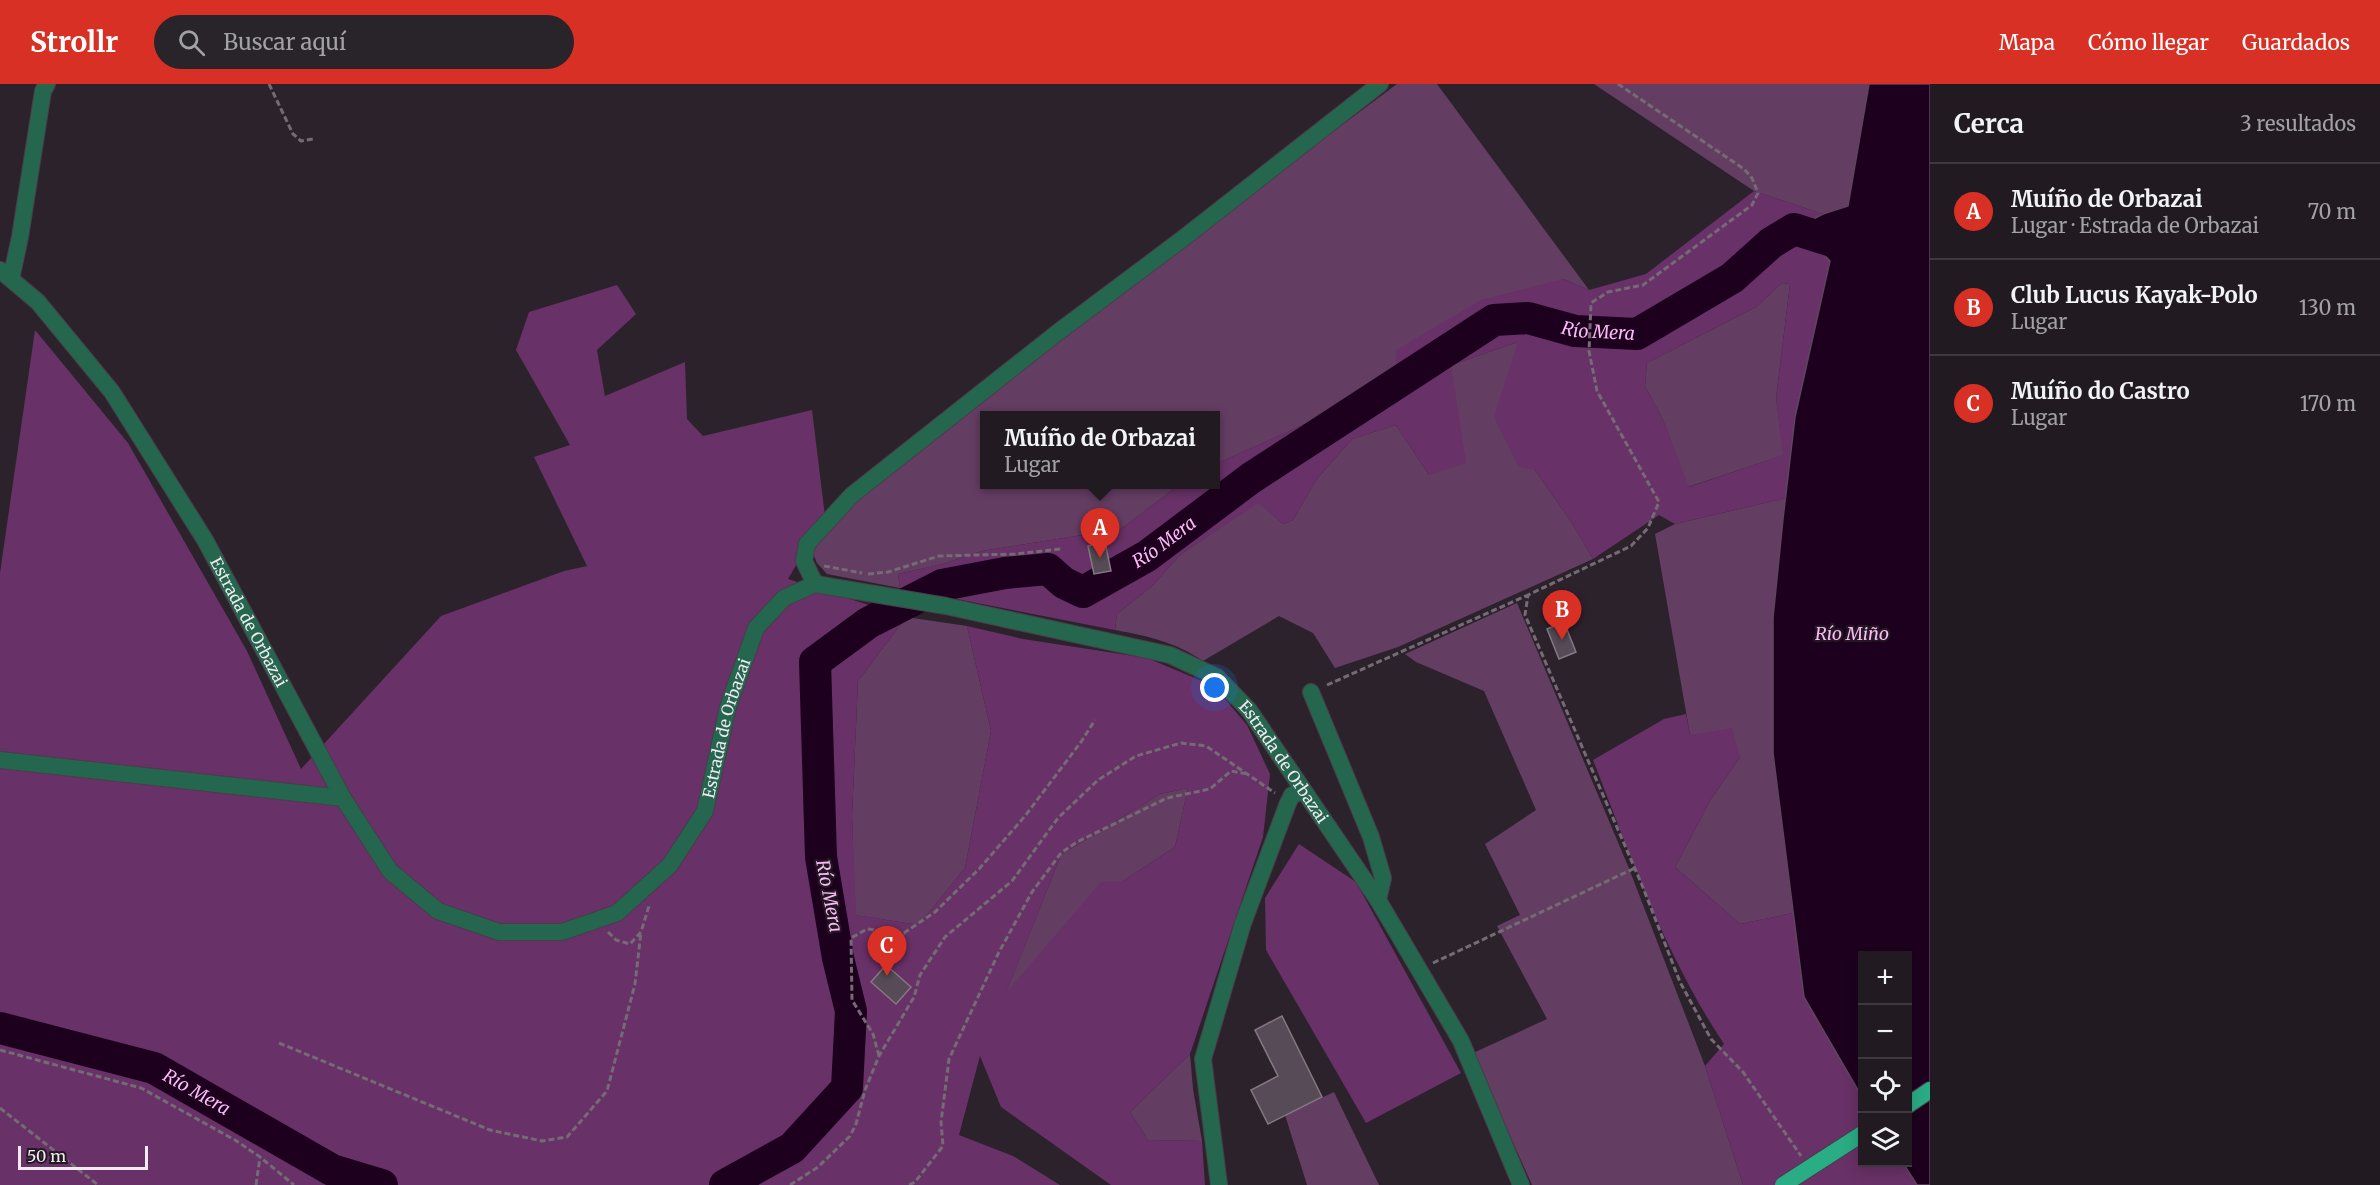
<!DOCTYPE html>
<html lang="es">
<meta charset="utf-8">
<style>
:root{--surface:#211a21;--page:#29232a;--text:#f1f3f6;--muted:#a2a1a5;--line:#3e383f;--accent:#d93025}
body{margin:0;font-family:Merriweather,serif;background:var(--page);color:var(--text)}
.controls{position:absolute;right:18px;bottom:18px;display:grid;overflow:hidden;border-radius:0px;box-shadow:0 3px 15px #0003}
.controls button{width:54px;height:54px;display:grid;place-items:center;padding:0;border:0;border-bottom:2px solid var(--line);background:var(--surface);color:var(--text);font:30px sans-serif}
.scale{position:absolute;left:18px;bottom:15px;width:130px;box-sizing:border-box;padding-left:6px;border:3px solid #f1eaf1;border-top:0;font-size:16px;line-height:21px;white-space:nowrap;color:#f1eaf1;-webkit-text-stroke:4px #221822;paint-order:stroke}
.you{position:absolute;left:1215px;top:604px;width:21px;height:21px;margin:-15px;border:4px solid #fff;border-radius:50%;background:#1a73e8;box-shadow:0 0 0 9px #1a73e833}
.badge{display:grid;place-items:center;width:39px;height:39px;border-radius:50%;background:var(--accent);color:#fff;font-size:20px;font-weight:700}
.pin{position:absolute;translate:-50% -50px;filter:drop-shadow(0 2px 3px #0008)}
.pin::after{content:'';position:absolute;top:32px;width:21px;height:18px;background:inherit;clip-path:polygon(0 0,100% 0,50% 100%)}
.popup{position:absolute;left:980px;top:327px;width:240px;height:78px;box-sizing:border-box;display:grid;place-content:center;border-radius:0px;background:var(--surface);filter:drop-shadow(0 2px 4px #0005);font-size:20px;white-space:nowrap;color:var(--muted)}
.popup b{font-size:22px;color:var(--text)}
.popup::after{content:'';position:absolute;left:50%;top:100%;margin-left:-12px;border:12px solid transparent;border-top-color:var(--surface)}
.list{margin:0;padding:0;list-style:none}
h2{display:flex;justify-content:space-between;align-items:center;height:78px;margin:0;padding:0 24px;font-size:26px}
h2 small{font-size:20px;font-weight:400;color:var(--muted)}
.list li{display:grid;grid-template-columns:39px 1fr auto;gap:18px;align-items:center;box-sizing:border-box;height:96px;padding:0 24px;border-top:2px solid var(--line)}
.list b{display:block;font-size:22px;white-space:nowrap}
.list p{margin:0;font-size:20px;white-space:nowrap;color:var(--muted)}
.list em{font-size:20px;font-style:normal;color:var(--muted)}
.icon{flex:none;width:33px;height:33px;fill:none;stroke:currentColor;stroke-width:2;stroke-linecap:round;stroke-linejoin:round}
.map{position:relative;flex:none;width:1930px;height:1101px;overflow:hidden}
header{display:flex;align-items:center;gap:36px;box-sizing:border-box;height:84px;padding:0 30px;background:var(--accent);color:#fff}
header strong{font-size:28px}
nav{display:flex;gap:33px;margin-inline-start:auto;font-size:21px}
.search{width:420px;height:54px;background:var(--page);display:flex;align-items:center;gap:15px;box-sizing:border-box;padding:0 21px;border-radius:33px;color:var(--muted);font-size:22px}
main{display:flex}
aside{flex:1;background:var(--surface)}
.map>svg:first-child{display:block}
</style>
<header>
<strong>Strollr</strong>
<div class="search"><svg class="icon" aria-label="search" viewBox="0 0 24 24"><circle cx="10" cy="10" r="6"/><path d="M15 15l6 6"/></svg>Buscar aquí</div>
<nav><a>Mapa</a><a>Cómo llegar</a><a>Guardados</a></nav>
</header>
<main>
<div class="map">
<svg width="1930" height="1101" viewBox="0 0 1930 1101">
<rect width="100%" height="100%" fill="#2c222c"/>
<path fill="#643d63" d="M1397 0H1437L1589 206 1563 195 1396 299 1216 380V332H984V400L1179 401 1121 445 982 467 943 480 898 490 900 504 827 490 817 479 813 470 816 457 856 414 1267 97Z
M1594 0H1869L1848 122 1823 130 1754 107Z
M1782 199 1790 200 1776 314 1784 371 1688 403 1663 336 1645 302 1647 279 1756 223Z
M1518 258 1535 386 1572 439 1593 475 1398 563 1335 584 1313 549 1279 532 1203 577C1175 558 1148 552 1115 546L1117 530 1151 503 1180 471 1258 418 1283 440 1293 436 1316 396 1352 355 1396 341 1429 391 1451 281Z
M1786 414 1773 669 1793 829 1740 840 1675 783 1711 715 1740 673 1690 651 1655 450 1675 440Z
M1517 519 1628 782 1705 982 1743 1101H1532L1473 969 1547 935 1497 842 1520 831 1485 760 1536 726 1484 607 1416 578 1405 570Z
M906 533 967 542 991 647 965 784 919 841 855 831 852 732 858 597Z
M1188 704 1175 763 1123 797 1005 911 1061 771 1160 710Z
M1190 970 1193 1005 1202 1057 1148 1056 1130 1028Z
M1334 1008 1379 1101H1307L1285 1031Z"/>
<path fill="#683167" fill-rule="evenodd" d="M1754 107 1823 130 1794 146 1816 161 1830 177 1795 333 1786 414 1675 440 1659 431 1593 475 1572 439 1535 386 1519 383 1494 333 1518 258 1451 281 1466 379 1429 391 1396 341 1352 355 1316 396 1293 436 1283 440 1258 419 1180 471 1151 503 1117 530 1115 546 900 504 898 490 943 480 982 467 1121 445 1179 401 1216 400V380L1395 299 1396 266 1481 216 1563 195 1589 206 1646 190ZM1782 199 1790 200 1776 314 1783 371 1689 403 1663 336 1645 302 1647 279 1756 223Z
M617 201 636 230 597 266 605 312 685 278 687 335 703 352 812 326 825 432 788 495 906 533 858 597 852 732 856 831 919 841 965 784 991 647 967 542 1023 555 1147 574 1214 602 1247 641 1270 690 1263 753 1190 970 1130 1028 1148 1056 1202 1057 1205 1101H1111L1001 1023 980 972 959 1051 1013 1072 1060 1101H0V489L35 246 128 359 247 567 301 685 441 532 564 487 587 482 534 373 570 361 516 266 529 228ZM1188 704 1175 763 1123 797 1101 798 1006 909 1061 771 1160 710Z
M1686 630 1690 651 1732 644 1740 673 1711 715 1675 783 1740 840 1793 829 1804 913 1862 1013V1078L1903 1079 1917 1101H1743L1705 982 1724 960C1666 873 1631 773 1593 676L1664 635Z
M1299 760 1356 798 1461 989 1366 1039 1266 866 1265 814Z"/>
<path fill="#1d001e" stroke="#5d465d" stroke-width="1.5" d="M1869 0H1930V1101H1917L1903 1079 1908 1078V872H1862V1013L1804 913 1773 669V534L1783 435 1795 333 1830 177 1815 161 1794 162V145L1823 130 1848 122Z"/>
<g fill="none" stroke-linecap="round" stroke-linejoin="round">
<g stroke="#1d001e" stroke-width="32">
<path id="s1" d="M0 944 154 984 332 1086 382 1101"/>
<path id="s2" d="M725 1101 792 1064 847 1004 851 927 838 874 821 773 815 578 868 539 942 501 1005 489 1048 485 1064 499 1083 508 1147 472 1251 394 1494 236 1528 234 1575 247 1637 250 1732 194 1771 159 1794 145 1835 158"/>
</g>
</g>
<path fill="#564b56" stroke="#857884" stroke-width="1.5" d="M1105 458 1111 487 1094 490 1088 462Z
M1564 538 1576 568 1559 575 1547 545Z
M886 881 911 903 896 920 871 898Z
M1282 932 1322 1013 1268 1040 1251 1006 1278 992 1255 946Z"/>
<g fill="none" stroke-linecap="round" stroke-linejoin="round">
<g stroke="#483e48" stroke-width="18">
<g id="minor">
<path id="s3" d="M0 186 38 218 112 308 205 456 343 714 390 787 438 827 499 848H562L617 829 670 781 705 727 728 623 756 544 784 514 815 500 946 522 1170 571 1217 593 1249 626 1378 816 1461 957 1521 1101"/>
<path d="M11 195 20 153 43 7 47 0"/>
<path d="M815 500 804 477 807 460 852 411 1057 249 1185 153 1380 0"/>
<path d="M1311 608 1371 753 1383 794 1378 816"/>
<path d="M0 676 343 714"/>
<path d="M1219 1101 1203 975 1243 839 1288 719 1292 711 1303 707"/>
</g>
</g>
<g stroke="#483e48" stroke-width="18">
<path id="trunk" d="M1908 1021 1930 1006"/>
</g>
<path stroke="#746b74" stroke-width="3" stroke-dasharray="6 3" stroke-linecap="butt" d="M269 0 293 50 301 57 313 55
M1618 0 1744 85 1752 94 1758 109 1752 121 1643 201 1608 208 1591 219 1589 267 1597 307 1659 418 1648 444 1631 462 1528 511 1525 531 1642 801 1680 898 1711 955 1743 988 1801 1072
M824 482 862 489
M868 490 888 488 939 472 1015 470 1061 465
M1327 601 1528 511
M608 848 616 856 630 860 641 848 649 822
M1433 879 1635 784
M279 959 490 1046 542 1057 567 1053 607 1007 635 900 641 848
M0 966 141 1004 235 1056 260 1073 294 1101
M879 972 873 950 852 916 851 854 867 845 904 849 935 828 979 785 1025 732 1081 658 1095 636
M0 1024 98 1101
M256 1101 260 1073
M790 1101 818 1083 850 1052 856 1040 865 1006 879 972 914 913 920 891 945 853 1012 797 1058 734 1098 696 1136 672 1181 659 1206 662 1275 709
M909 1101 915 1098 943 1062 941 1038 949 975 999 868 1032 808 1061 769 1077 758 1167 714 1210 705 1231 687 1248 690"/>
<use href="#minor" stroke="#25664f" stroke-width="16"/>
<use href="#trunk" stroke="#2aac84" stroke-width="16"/>
<g stroke="#483e48" stroke-width="18" stroke-linecap="butt">
<path id="trunk-bridge" d="M1783 1101 1862 1050"/>
</g>
<use href="#trunk-bridge" stroke="#2aac84" stroke-width="16"/>
</g>
<g text-anchor="middle" stroke-width="4.5" stroke-linejoin="round" paint-order="stroke">
<g font-size="16" fill="#f1eaf1" stroke="#221822">
<text dy="6" stroke="none"><textPath href="#s3" startOffset="434">Estrada de Orbazai</textPath></text>
<text dy="6" stroke="none"><textPath href="#s3" startOffset="1190">Estrada de Orbazai</textPath></text>
<text dy="6" stroke="none"><textPath href="#s3" startOffset="1892">Estrada de Orbazai</textPath></text>
</g>
<g font-size="18" font-style="italic" fill="#fcbaf9" stroke="#221822">
<text dy="6" stroke="none"><textPath href="#s2" startOffset="1485">Río Mera</textPath></text>
<text dy="6" stroke="none"><textPath href="#s2" startOffset="981">Río Mera</textPath></text>
<text x="1852" y="556">Río Miño</text>
<text transform="translate(829 812) rotate(79)" y="6">Río Mera</text>
<text dy="6" stroke="none"><textPath href="#s1" startOffset="208">Río Mera</textPath></text>
</g>
</g>
</svg>
<div class="controls">
<button>+</button>
<button>−</button>
<button><svg class="icon" aria-label="locate" viewBox="0 0 24 24"><circle cx="12" cy="12" r="6"/><path d="M12 2v4M12 18v4M2 12h4M18 12h4"/></svg></button>
<button><svg class="icon" aria-label="layers" viewBox="0 0 24 24"><path d="M12 4l9 5-9 5-9-5zM3 14l9 5 9-5"/></svg></button>
</div>
<div class="scale">50 m</div>
<div class="you"></div>
<div class="pin badge" style="left:1100px;top:474px">A</div>
<div class="popup"><b>Muíño de Orbazai</b>Lugar</div>
<div class="pin badge" style="left:1562px;top:556px">B</div>
<div class="pin badge" style="left:887px;top:892px">C</div>
</div>
<aside>
<h2>Cerca<small>3 resultados</small></h2>
<ul class="list">
<li><span class="badge">A</span><div><b>Muíño de Orbazai</b><p>Lugar · Estrada de Orbazai</p></div><em>70 m</em></li>
<li><span class="badge">B</span><div><b>Club Lucus Kayak-Polo</b><p>Lugar</p></div><em>130 m</em></li>
<li><span class="badge">C</span><div><b>Muíño do Castro</b><p>Lugar</p></div><em>170 m</em></li>
</ul>
</aside>
</main>
